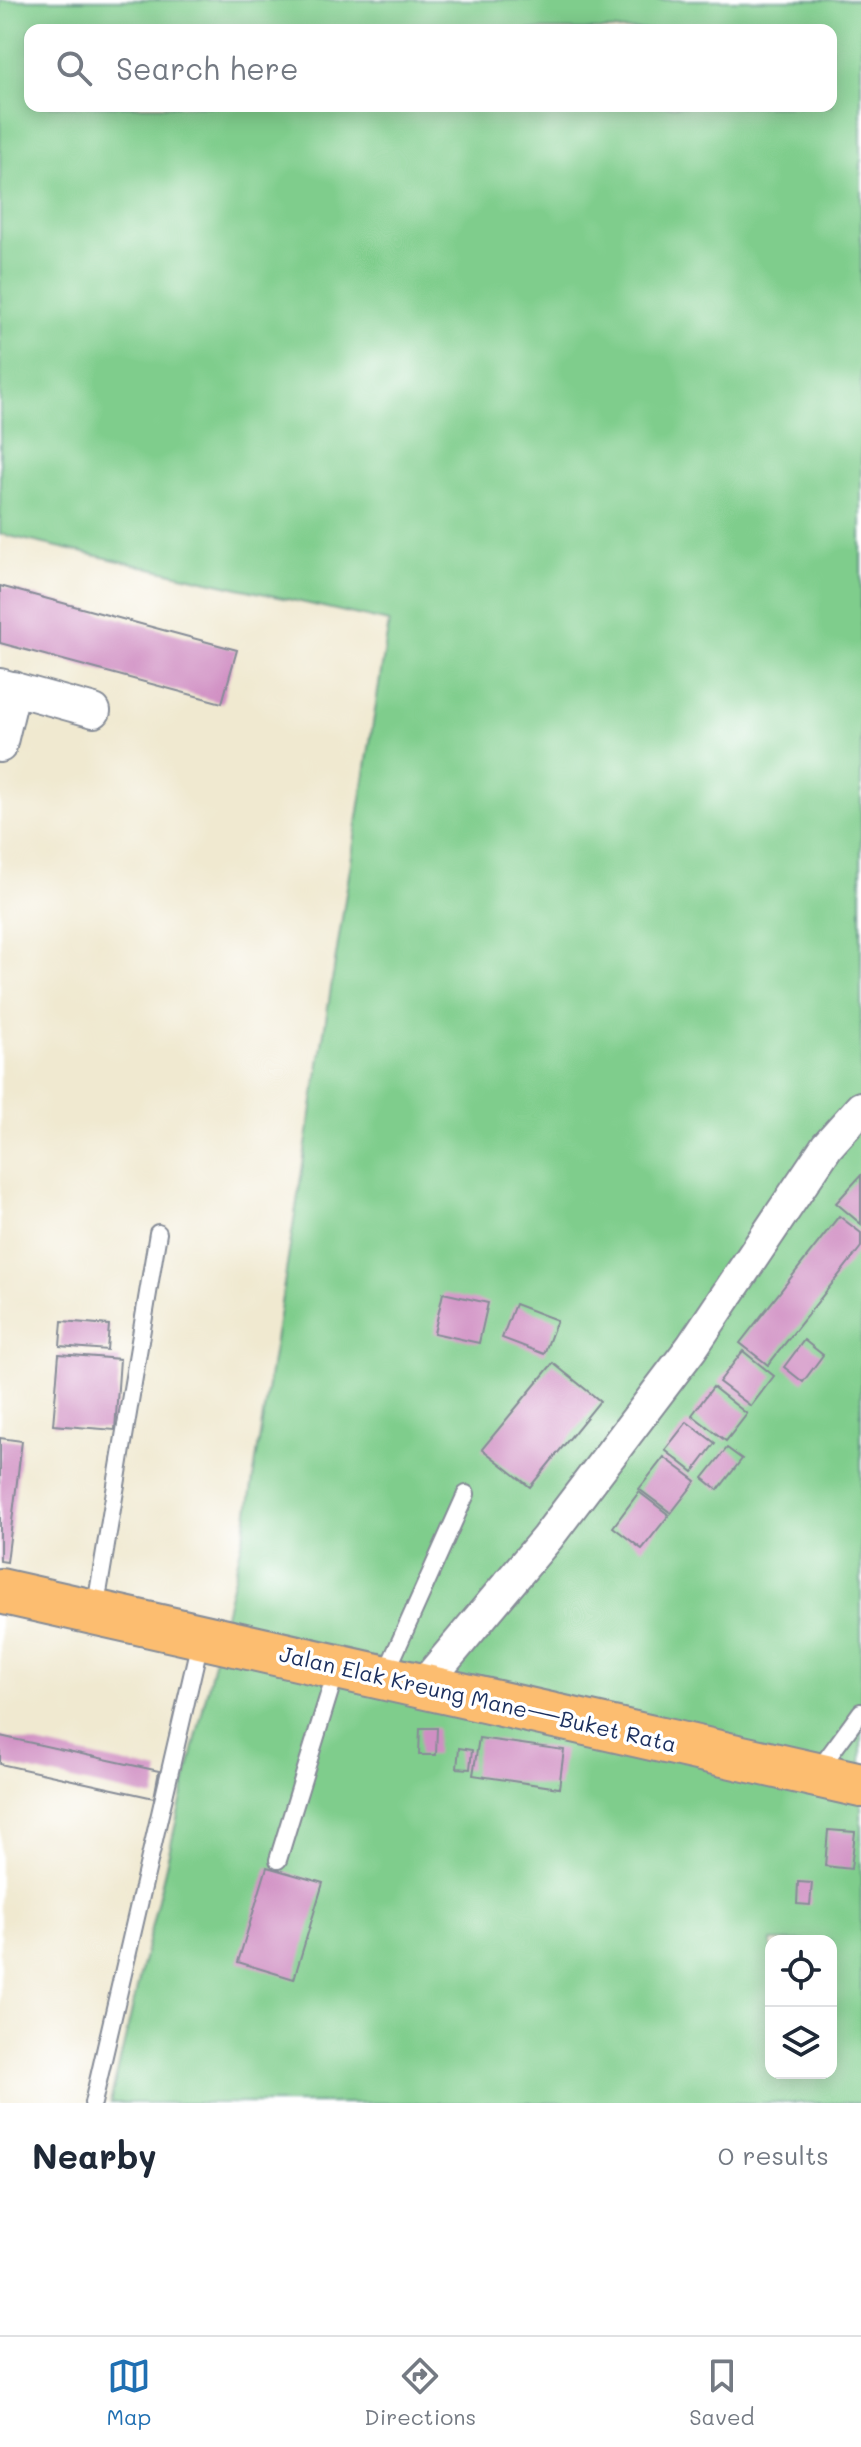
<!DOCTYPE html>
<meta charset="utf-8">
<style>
:root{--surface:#fff;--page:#f6f6f7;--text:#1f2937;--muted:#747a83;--line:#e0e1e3;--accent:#1f6fb2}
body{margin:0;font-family:Mali,sans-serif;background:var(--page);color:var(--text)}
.controls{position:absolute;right:24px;bottom:24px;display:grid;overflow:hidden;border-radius:16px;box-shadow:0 4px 20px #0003}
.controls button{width:72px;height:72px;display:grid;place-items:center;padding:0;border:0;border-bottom:2px solid var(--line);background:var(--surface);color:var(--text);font:40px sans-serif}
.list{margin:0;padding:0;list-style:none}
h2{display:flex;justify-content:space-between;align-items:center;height:104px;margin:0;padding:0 32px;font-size:34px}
h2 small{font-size:26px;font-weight:400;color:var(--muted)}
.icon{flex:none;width:44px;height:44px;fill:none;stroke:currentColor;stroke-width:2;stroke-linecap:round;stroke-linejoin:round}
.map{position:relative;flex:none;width:861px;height:2103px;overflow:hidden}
.search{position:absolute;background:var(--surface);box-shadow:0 4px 20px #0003;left:24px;right:24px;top:24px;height:88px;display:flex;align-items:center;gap:20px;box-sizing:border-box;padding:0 28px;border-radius:16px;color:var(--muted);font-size:30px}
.sheet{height:232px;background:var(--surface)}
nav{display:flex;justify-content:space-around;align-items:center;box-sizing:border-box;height:112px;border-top:2px solid var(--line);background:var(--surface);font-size:22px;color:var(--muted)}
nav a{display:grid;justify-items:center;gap:4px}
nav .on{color:var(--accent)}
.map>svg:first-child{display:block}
</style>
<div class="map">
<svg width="861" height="2103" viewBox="0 0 861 2103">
<rect width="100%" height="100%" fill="#fff"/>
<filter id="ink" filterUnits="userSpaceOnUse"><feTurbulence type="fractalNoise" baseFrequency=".0125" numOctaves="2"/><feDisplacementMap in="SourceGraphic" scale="16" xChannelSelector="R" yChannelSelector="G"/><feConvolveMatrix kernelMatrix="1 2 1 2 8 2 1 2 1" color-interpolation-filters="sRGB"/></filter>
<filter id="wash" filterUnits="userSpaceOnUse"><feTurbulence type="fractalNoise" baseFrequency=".006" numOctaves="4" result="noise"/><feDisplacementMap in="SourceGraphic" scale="32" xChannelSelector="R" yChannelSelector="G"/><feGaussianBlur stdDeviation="1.8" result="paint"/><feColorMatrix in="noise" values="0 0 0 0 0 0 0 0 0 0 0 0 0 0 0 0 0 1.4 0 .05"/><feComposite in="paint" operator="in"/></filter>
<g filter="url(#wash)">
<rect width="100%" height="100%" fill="#f0e9d0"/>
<path fill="#7fcd8c" stroke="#4d7e75" stroke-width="2" fill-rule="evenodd" d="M0 0H861V2103H110L245 1530 389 622 0 534ZM30 30H831V106H30ZM771 1941H831V2073H771Z"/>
<g id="blocks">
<path fill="#d08fc3" d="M0 586 237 650 222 703 0 643Z
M861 1175V1224L836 1203Z
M839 1216 861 1233V1247L768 1365 740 1343Z
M443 1293 488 1303 479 1343 434 1333Z
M515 1304 557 1320 544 1354 502 1338Z
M62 1321 109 1325 107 1350 60 1346Z
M804 1340 823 1355 803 1382 784 1367Z
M743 1351 774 1376 751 1406 719 1382Z
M59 1354 120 1359 115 1430 53 1425Z
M553 1363 600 1401 530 1487 482 1449Z
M713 1387 747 1414 726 1441 692 1415Z
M687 1422 715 1443 693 1472 665 1450Z
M0 1438 22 1441 7 1562 0 1561Z
M727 1448 742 1459 718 1490 703 1478Z
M664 1457 696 1481 671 1513 639 1489Z
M639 1492 669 1515 642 1549 613 1527Z
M420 1728H437L436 1755H419Z
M0 1736 159 1771 154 1798 0 1764Z
M479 1738 564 1750 559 1788 473 1775Z
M459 1748 472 1750 470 1769 457 1768Z
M828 1830 855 1832 851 1869 825 1866Z
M267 1867 323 1883 294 1979 238 1962Z
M798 1882 812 1883 810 1905 797 1904Z"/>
</g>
</g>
<g filter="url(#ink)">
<use href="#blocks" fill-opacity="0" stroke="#868c97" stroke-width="2"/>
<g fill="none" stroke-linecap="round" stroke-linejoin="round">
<g stroke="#868c97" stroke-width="20">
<path id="lane" d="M95 1611 158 1233
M385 1675 466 1494
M817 1772 861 1712
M278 1860 337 1668
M93 2103 201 1637"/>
</g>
<g stroke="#868c97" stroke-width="36">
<path id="street" d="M0 685 94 711
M0 746 14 688
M422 1687 547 1538 692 1347 827 1146 861 1108"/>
</g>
<g stroke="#868c97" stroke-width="48">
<path id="highway" d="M0 1591 861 1785"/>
</g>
<use href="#lane" stroke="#fff" stroke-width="16"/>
<use href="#street" stroke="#fff" stroke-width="32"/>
<use href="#highway" stroke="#fcbd6f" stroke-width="44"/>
</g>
</g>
<g text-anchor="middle" stroke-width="7" stroke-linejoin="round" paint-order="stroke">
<g font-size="22" fill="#1b2f5e" stroke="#fff">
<text transform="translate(478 1699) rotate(13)" y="8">Jalan Elak Kreung Mane—Buket Rata</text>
</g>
</g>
</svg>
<div class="controls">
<button><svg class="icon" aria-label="locate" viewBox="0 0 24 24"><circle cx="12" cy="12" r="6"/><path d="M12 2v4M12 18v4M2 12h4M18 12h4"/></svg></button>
<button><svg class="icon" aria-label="layers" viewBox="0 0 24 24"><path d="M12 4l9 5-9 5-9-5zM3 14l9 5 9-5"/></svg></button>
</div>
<div class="search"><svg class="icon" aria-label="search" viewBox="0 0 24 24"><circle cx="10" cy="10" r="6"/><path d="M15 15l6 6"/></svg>Search here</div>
</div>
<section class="sheet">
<h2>Nearby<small>0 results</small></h2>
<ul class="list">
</ul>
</section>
<nav>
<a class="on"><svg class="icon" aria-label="map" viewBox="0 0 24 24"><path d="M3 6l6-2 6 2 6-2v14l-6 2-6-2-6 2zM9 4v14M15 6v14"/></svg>Map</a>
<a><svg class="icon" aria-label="directions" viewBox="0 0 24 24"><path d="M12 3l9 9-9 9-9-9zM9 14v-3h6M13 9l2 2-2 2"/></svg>Directions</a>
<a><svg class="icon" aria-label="saved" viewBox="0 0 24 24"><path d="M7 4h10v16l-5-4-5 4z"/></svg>Saved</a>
</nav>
